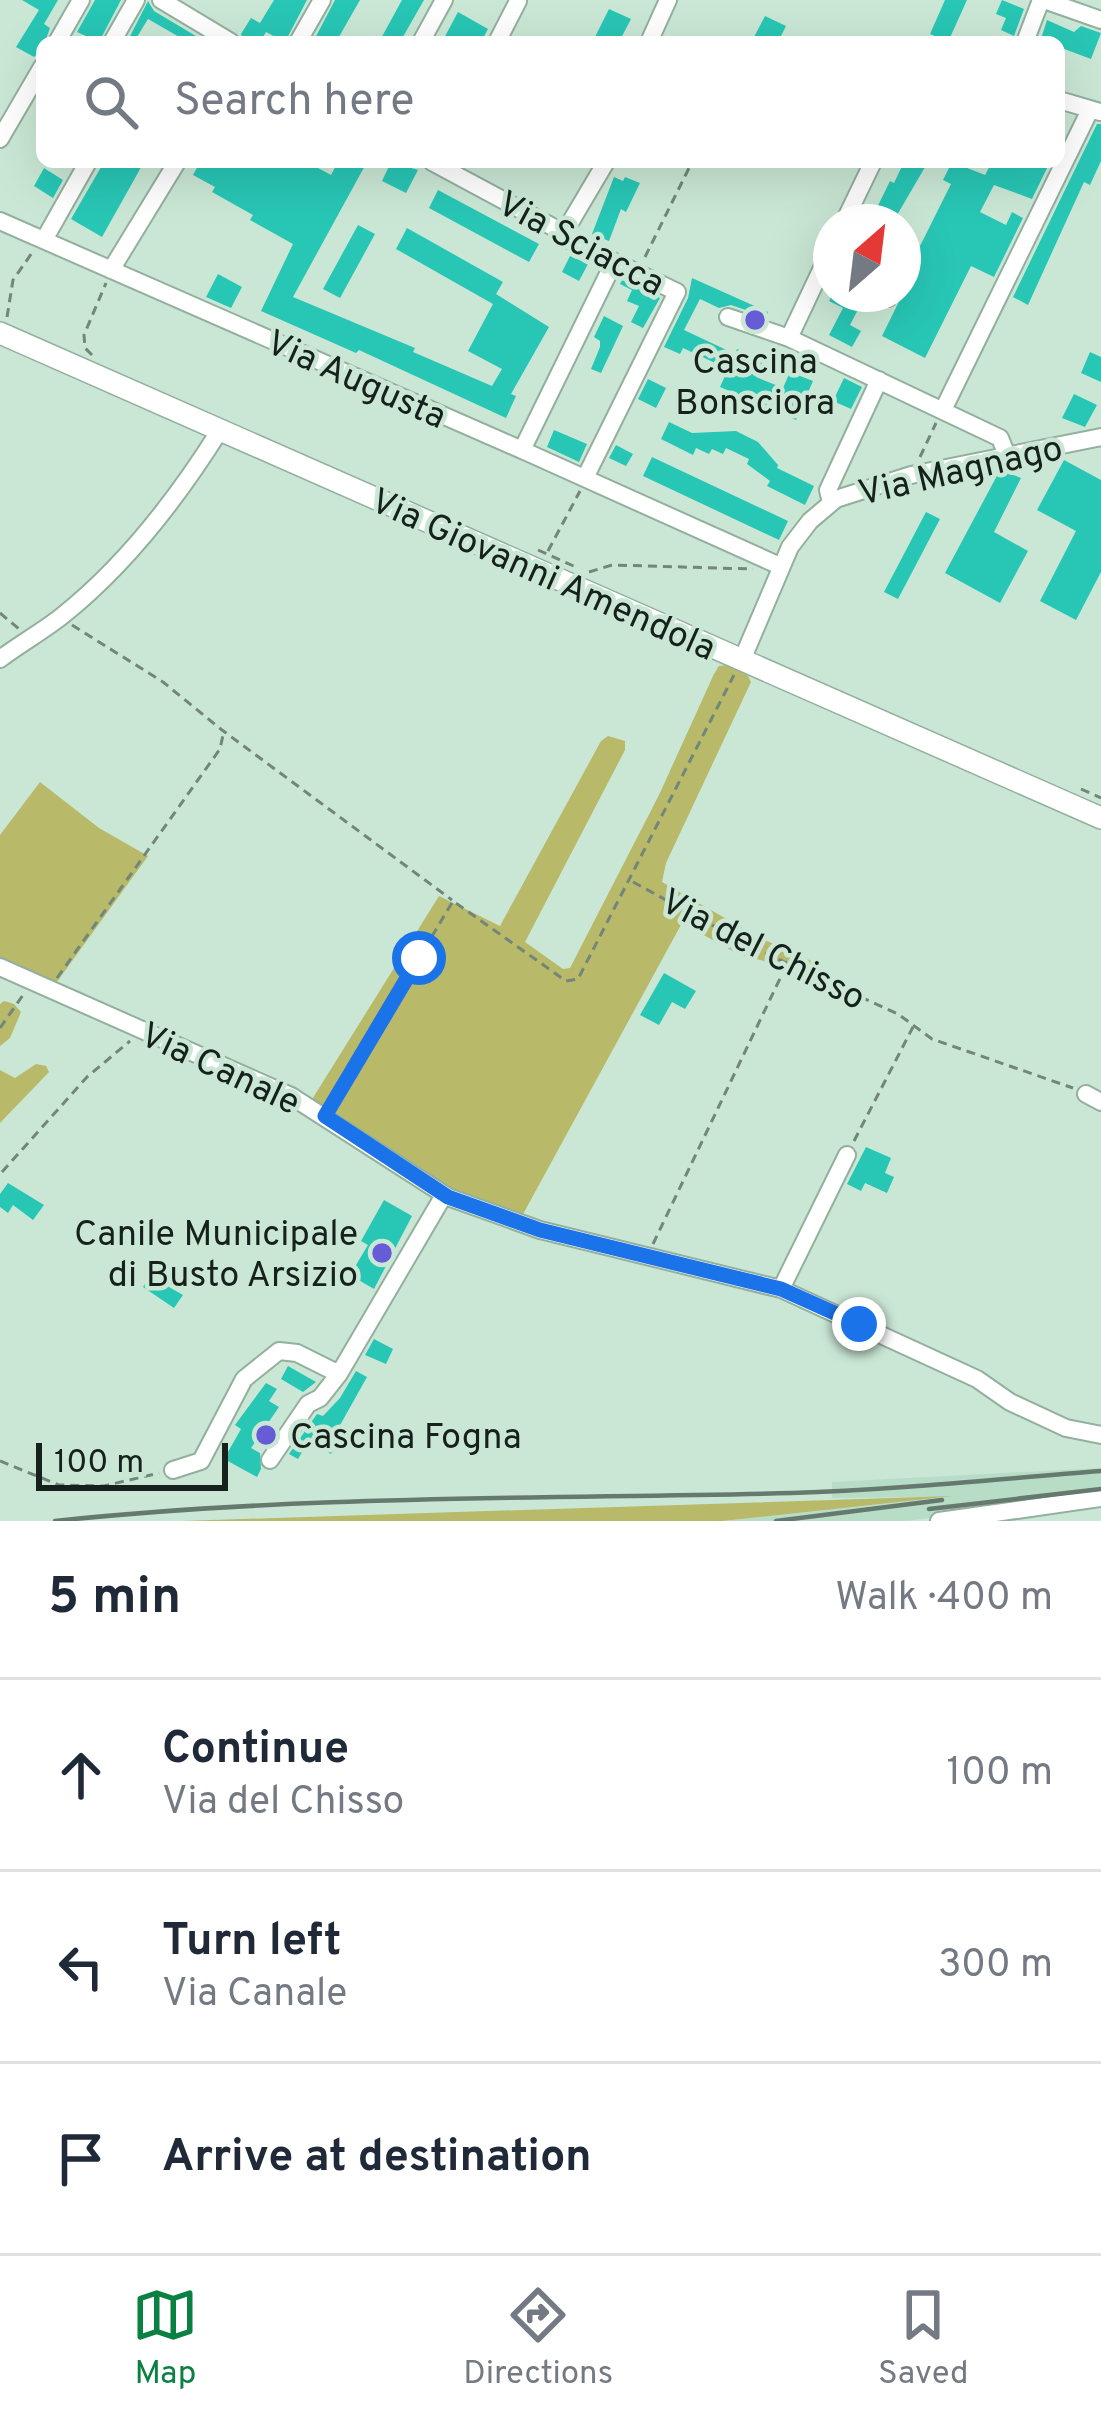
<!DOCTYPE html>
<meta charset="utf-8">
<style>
:root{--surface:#fff;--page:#f6f6f7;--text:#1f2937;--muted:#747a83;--line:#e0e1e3;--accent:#0b8043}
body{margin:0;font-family:Overpass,sans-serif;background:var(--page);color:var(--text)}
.compass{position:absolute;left:813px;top:204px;width:108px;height:108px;border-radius:50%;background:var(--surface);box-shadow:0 12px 48px #0002;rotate:28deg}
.scale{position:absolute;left:36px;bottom:30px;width:192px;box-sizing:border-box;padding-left:12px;border:6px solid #16211b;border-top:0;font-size:33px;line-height:42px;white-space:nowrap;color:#16211b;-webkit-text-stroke:9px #cae7d5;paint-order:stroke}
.stop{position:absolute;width:36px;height:36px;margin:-27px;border:9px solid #1a73e8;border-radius:50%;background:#fff}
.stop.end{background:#1a73e8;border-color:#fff;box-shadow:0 3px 12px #0008}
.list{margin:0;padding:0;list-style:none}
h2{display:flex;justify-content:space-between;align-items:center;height:156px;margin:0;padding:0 48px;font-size:51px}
h2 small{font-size:39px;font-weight:400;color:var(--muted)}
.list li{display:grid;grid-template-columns:78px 1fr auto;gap:36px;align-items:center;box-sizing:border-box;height:192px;padding:0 48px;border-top:3px solid var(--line)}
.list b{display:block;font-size:45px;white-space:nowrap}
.list p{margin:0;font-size:39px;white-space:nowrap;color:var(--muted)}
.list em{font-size:39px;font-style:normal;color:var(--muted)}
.icon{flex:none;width:66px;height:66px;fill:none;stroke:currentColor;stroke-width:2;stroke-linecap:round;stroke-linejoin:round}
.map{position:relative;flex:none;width:1101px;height:1521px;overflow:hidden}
.search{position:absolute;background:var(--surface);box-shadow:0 12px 48px #0002;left:36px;right:36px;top:36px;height:132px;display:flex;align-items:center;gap:30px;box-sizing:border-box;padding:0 42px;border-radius:18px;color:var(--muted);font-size:45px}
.sheet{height:732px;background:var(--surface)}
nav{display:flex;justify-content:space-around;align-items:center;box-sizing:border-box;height:168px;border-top:3px solid var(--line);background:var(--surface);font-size:33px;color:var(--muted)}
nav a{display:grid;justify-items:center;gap:6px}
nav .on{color:var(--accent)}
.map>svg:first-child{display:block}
</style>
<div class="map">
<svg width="1101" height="1521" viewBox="0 0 1101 1521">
<rect width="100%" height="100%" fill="#cae7d5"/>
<path fill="#b8ddc7" d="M1101 1468V1496L906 1521H722L929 1497 832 1498V1482Z"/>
<path fill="#b8b969" d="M727 665 748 676 751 682 666 863 662 882 758 937 818 964 825 972 823 977 738 954 682 923 522 1216 454 1192 311 1101 439 896 500 926 601 741 608 736 625 741V750L525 942 563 969 570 968 659 795 714 674 719 666Z
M40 782 99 828 148 856 54 986 0 961V835Z
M4 1001 14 1004 21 1012 10 1038 0 1046V1004Z
M36 1064 46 1066 49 1072 0 1123V1070L15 1078Z
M953 1496 722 1521H182Z"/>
<path fill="#28c6b5" d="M22 0H58L44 24 50 28 42 50 34 57 16 47 39 10Z
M95 0H121L99 42 77 32Z
M274 0H307L285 42 266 32 260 42H244L241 34 251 18 260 23Z
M335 0H360L336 42H313Z
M402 0H424L400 42H379Z
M945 0H967L948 42 930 34Z
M1002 0 1024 9 1014 36 1001 30 1006 18 996 14Z
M148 1 154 11 206 42H188L148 19 134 42H127Z
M609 9 631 19 619 42H600L594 39Z
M458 12 488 29 481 42H442Z
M765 16 786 26 778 42 754 37Z
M1047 20 1074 32 1081 26 1101 33 1091 59 1059 47V42H1040Z
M1097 124H1101V161L1090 185 1084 182 1028 305 1013 297Z
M104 162H144L102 237 71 219Z
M200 162H307L331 175 338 162H367L293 297 415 348 413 352 492 386 502 369 468 351 493 304 396 249 407 228 503 282 496 294 549 327 511 394 516 396 506 418 359 350 356 353 261 311 293 244 250 220 253 215 212 192 215 187 193 175Z
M391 162 418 170 406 193 382 181Z
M904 162H928L893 222H870L890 181 894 183Z
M952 162 985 175 992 162H1050L1032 199 994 185 980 212 1006 225 1012 212 1023 218 994 277 971 266 925 358 882 336 911 277 906 274 951 184 943 180Z
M44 168 63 180 53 198 34 186Z
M614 177 623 181 625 177 640 183 626 212 621 209 609 241 592 234Z
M438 190 539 244 529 262 429 208Z
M358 225 375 234 340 298 323 289Z
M570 256 588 264 579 281 562 272Z
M218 274 242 287 231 308 206 297Z
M692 278 768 312 766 317 731 305 719 308 700 299 684 330 735 354 737 349 764 360 756 377 783 388 790 372 813 381 796 420 720 387 728 369 683 348 680 354 664 347 688 298Z
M622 280 660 298 643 328 631 322 639 306 627 301 632 290 620 284Z
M833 294 864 298 850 325 861 331 852 347 829 335 843 308 829 301Z
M604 316 623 326 601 373 591 369 600 347V341L594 337Z
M1090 352 1101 357V382L1081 373Z
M844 378 862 387 851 409 833 401Z
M648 379 666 388 656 408 638 399Z
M1074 394 1097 405 1085 427 1062 418Z
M669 422 692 433 736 431 758 442 778 465 777 468 814 486 805 505 767 486 770 481 747 464 749 459 726 448 723 454 712 449 709 454 696 448 693 455 661 439Z
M554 430 587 444 579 462 547 447Z
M616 445 633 454 626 466 609 458Z
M652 457 788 521 779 540 643 476Z
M1064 460 1101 480V572L1076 620 1040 601 1076 531 1037 510Z
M1000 470 1021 478 994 532 1028 551 1000 603 945 573Z
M926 512 940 519 898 599 884 592Z
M664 973 696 991 685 1009 672 1002 659 1025 640 1015Z
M866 1147 891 1158 885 1173 894 1177 887 1193 865 1183 861 1191 847 1184Z
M8 1183 44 1205 33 1220 13 1205 8 1213 0 1207V1194Z
M384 1200 412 1216 374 1289 350 1275 368 1245 361 1241Z
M150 1276 183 1295 174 1308 143 1287Z
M374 1339 393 1349 386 1364 365 1355Z
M288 1366 316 1382 303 1392 281 1379Z
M356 1371 367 1377 334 1436 339 1439 331 1454 308 1442 298 1459 289 1454 317 1414 323 1416 340 1398Z
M266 1383 277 1389 269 1401 279 1407 251 1448 260 1453 261 1469 257 1477 224 1459 241 1429 235 1425Z"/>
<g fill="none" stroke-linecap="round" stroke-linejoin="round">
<g stroke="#93af9e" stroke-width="20">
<path id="minor" d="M161 0 231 42
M1044 0 1101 20
M57 42 81 0
M112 42 136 0
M298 42 322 0
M421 42 444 0
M497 42 518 1
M649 42 668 0
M1025 42 1041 0
M1059 100 1100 112
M0 139 42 67
M432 162 564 233 569 240 677 292 585 478
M0 221 522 450 614 262
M844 222 873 162
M564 233 606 162
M44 240 88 162
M831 249 789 338 1000 438 1006 453
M111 270 177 162
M888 298 890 294
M728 317 789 338
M943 410 1090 110
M522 450 780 566
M831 503 828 490 879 380
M0 659C20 644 43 631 62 616 125 566 178 497 220 430
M742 660 790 547 810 521 836 499 911 475 1101 437
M0 967 291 1096 448 1197 540 1230 781 1289 977 1379 1010 1402 1066 1428 1101 1435
M1086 1094 1101 1102
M781 1289 847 1155
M270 1460 308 1404 320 1398 339 1374
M173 1470 201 1461 244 1379 279 1351 297 1353 339 1374 444 1195
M939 1521 1101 1498"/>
</g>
<g stroke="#93af9e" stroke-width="24">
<path id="major" d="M0 333 1101 818"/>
</g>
<path stroke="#72867a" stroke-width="3" stroke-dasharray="9 6" stroke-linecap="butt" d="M645 257 692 162
M7 317 13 280 34 250
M92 355 85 348 84 335 106 283
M920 457 936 423
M538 550 578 568
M548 551 580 491
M589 572 612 565 753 569
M0 613 19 629
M72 625 163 682 222 730 452 900
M1081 789 1101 798
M633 882 756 949 898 1014 932 1039 1073 1088
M57 978 220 749 223 735
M0 1028 23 995
M332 1104 453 901 566 981 578 979 734 675
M854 1141 913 1027
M2 1172 87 1077 130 1041
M653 1244 786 966
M0 1461 59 1485 104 1486 159 1473"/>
<use href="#minor" stroke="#fff" stroke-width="16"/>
<use href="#major" stroke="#fff" stroke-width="21"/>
<path stroke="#66796e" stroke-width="4.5" d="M929 1509 1101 1489
M55 1521C300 1495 547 1499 792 1493 895 1490 998 1479 1101 1471
M776 1521 942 1500"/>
</g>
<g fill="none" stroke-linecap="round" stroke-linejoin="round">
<path stroke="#1a73e8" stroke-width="15" d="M419 958 325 1116 448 1197 540 1230 781 1289 859 1324"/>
</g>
<g fill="#655cd6" stroke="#cae7d5" stroke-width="4.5">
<circle cx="755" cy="320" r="12"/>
<circle cx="382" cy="1253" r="12"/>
<circle cx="266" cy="1435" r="12"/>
</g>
<g text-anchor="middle" stroke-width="9" stroke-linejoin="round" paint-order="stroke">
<g font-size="36" fill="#16211b" stroke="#cae7d5">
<text transform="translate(582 242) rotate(28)" y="13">Via Sciacca</text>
<text transform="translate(357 378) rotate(24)" y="13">Via Augusta</text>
<text transform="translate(960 469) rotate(-13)" y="13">Via Magnago</text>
<text transform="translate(544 573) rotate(24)" y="13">Via Giovanni Amendola</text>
<text transform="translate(764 948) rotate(27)" y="13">Via del Chisso</text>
<text transform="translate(221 1067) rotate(25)" y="13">Via Canale</text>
</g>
<g font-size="36" fill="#16211b" stroke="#cae7d5">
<text x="755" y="373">Cascina<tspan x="755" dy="41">Bonsciora</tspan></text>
<text x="358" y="1245" text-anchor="end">Canile Municipale<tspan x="358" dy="41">di Busto Arsizio</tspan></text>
<text x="290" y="1448" text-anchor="start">Cascina Fogna</text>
</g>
</g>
</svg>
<svg class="compass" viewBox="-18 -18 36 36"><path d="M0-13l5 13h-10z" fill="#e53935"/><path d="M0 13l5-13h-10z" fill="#747a83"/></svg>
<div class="scale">100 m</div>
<div class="stop" style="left:419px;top:958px"></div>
<div class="stop end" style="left:859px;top:1324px"></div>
<div class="search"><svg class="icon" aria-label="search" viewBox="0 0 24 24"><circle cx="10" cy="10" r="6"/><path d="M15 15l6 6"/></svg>Search here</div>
</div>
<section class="sheet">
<h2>5 min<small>Walk · 400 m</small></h2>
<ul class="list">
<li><svg class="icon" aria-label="ahead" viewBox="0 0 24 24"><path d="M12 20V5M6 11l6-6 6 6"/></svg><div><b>Continue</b><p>Via del Chisso</p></div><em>100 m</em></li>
<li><svg class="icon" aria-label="left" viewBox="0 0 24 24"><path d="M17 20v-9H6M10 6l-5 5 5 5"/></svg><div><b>Turn left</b><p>Via Canale</p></div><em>300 m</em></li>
<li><svg class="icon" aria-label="arrive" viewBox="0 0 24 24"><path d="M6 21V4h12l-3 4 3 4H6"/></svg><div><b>Arrive at destination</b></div></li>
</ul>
</section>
<nav>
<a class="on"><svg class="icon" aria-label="map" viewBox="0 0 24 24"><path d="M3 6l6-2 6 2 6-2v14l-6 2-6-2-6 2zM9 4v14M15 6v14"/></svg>Map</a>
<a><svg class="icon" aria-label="directions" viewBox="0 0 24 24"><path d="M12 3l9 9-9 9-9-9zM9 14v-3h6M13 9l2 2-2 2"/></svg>Directions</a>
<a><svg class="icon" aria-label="saved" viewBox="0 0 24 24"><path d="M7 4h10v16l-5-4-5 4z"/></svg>Saved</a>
</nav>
